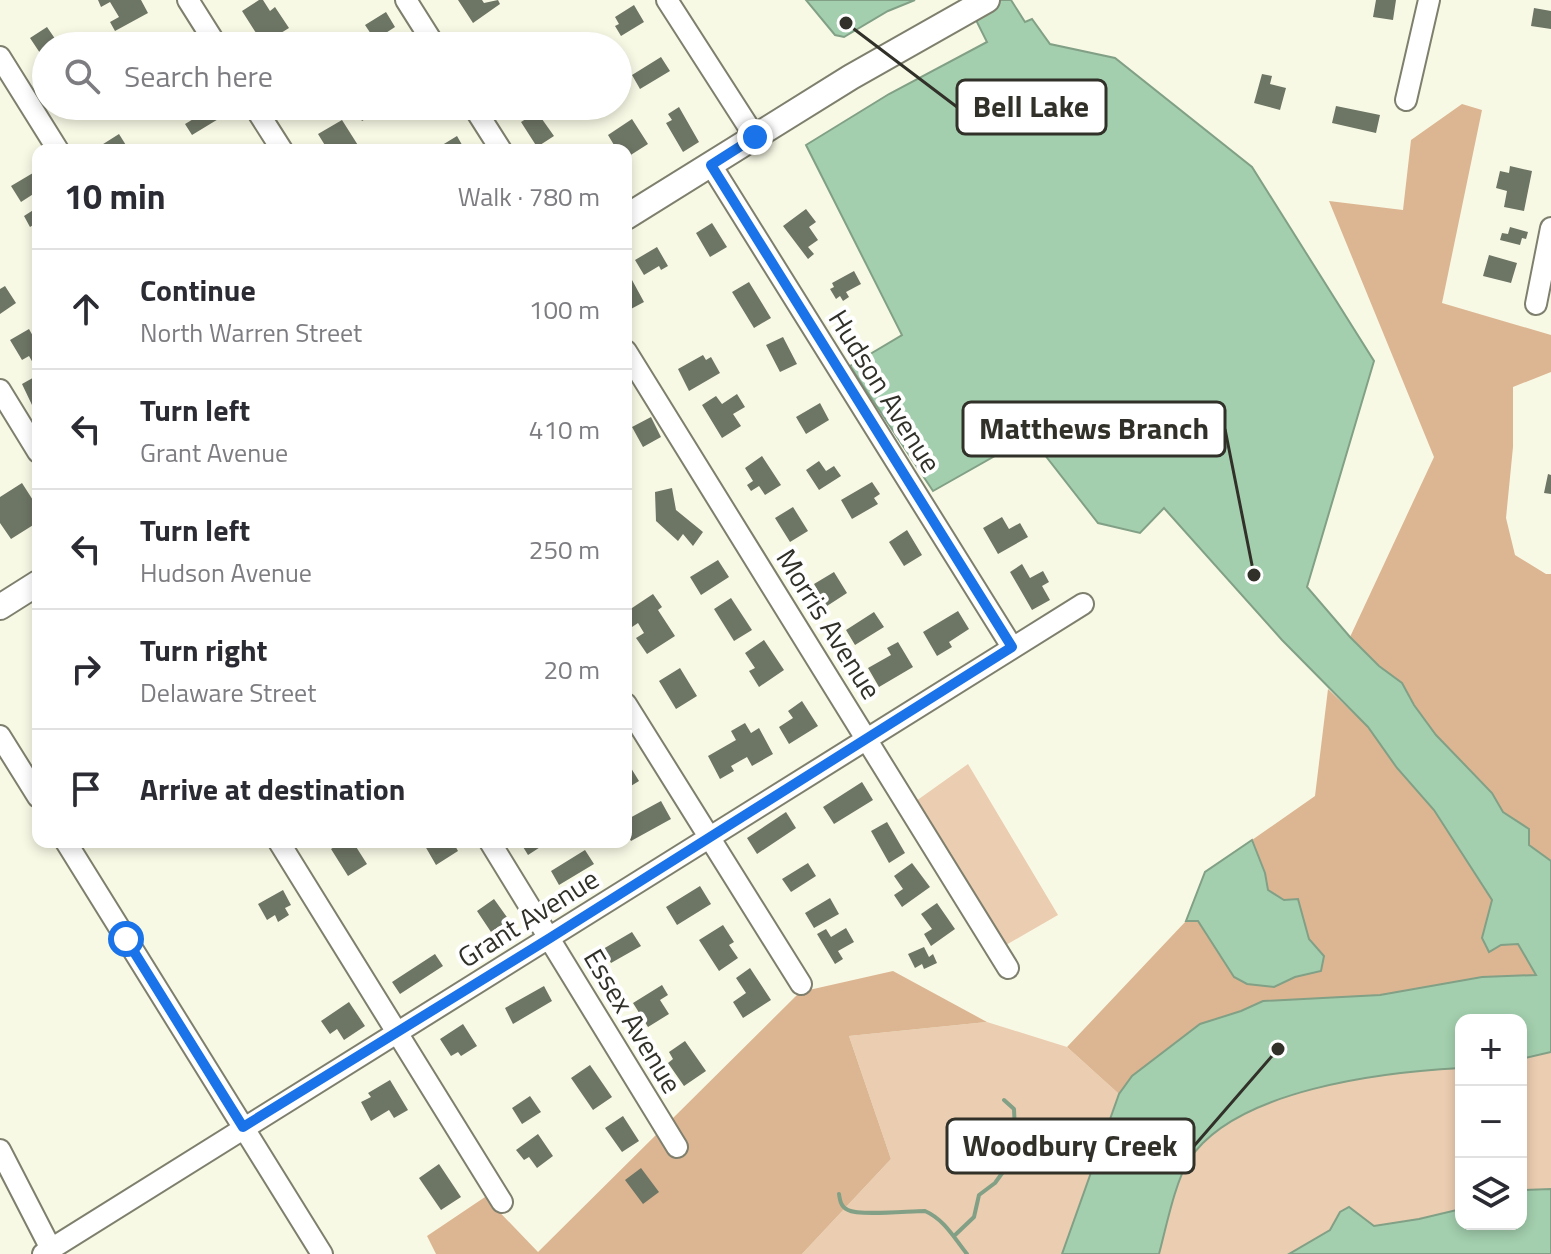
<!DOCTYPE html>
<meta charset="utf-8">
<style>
:root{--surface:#fff;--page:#f7f7f7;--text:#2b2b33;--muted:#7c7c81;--line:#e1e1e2}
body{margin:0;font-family:"Titillium Web",sans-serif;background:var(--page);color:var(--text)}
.controls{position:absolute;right:24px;bottom:24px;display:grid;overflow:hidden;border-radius:16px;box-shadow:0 4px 12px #0003}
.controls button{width:72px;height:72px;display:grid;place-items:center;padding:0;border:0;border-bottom:2px solid var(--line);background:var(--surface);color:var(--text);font:40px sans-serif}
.stop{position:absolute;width:24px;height:24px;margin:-18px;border:6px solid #1a73e8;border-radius:50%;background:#fff}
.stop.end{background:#1a73e8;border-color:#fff;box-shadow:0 2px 8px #0008}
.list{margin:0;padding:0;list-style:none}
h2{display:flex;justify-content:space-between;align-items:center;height:104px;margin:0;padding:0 32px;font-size:34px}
h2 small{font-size:26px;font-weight:400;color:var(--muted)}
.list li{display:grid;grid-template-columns:52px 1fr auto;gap:24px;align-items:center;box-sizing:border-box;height:120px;padding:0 32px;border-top:2px solid var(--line)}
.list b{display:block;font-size:30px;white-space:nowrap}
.list p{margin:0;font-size:26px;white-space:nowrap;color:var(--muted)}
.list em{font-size:26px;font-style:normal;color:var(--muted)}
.icon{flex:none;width:44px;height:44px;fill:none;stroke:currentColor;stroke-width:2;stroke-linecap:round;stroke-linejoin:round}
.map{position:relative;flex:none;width:1551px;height:1254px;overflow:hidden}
.search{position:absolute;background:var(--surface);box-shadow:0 4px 12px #0003;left:32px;top:32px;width:600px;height:88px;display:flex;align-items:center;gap:20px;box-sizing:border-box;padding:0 28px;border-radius:44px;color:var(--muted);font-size:30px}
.panel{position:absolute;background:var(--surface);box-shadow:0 4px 12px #0003;left:32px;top:144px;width:600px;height:704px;border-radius:16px}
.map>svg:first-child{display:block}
</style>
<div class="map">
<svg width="1551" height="1254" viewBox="0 0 1551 1254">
<rect width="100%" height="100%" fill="#f8f9e5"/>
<path fill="#ebcdb1" d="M968 764 1058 915 1006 945 916 801Z
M987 1022 1067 1047 1119 1094 1062 1254H802L891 1159 849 1036Z
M1551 1052V1189L1521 1190V1059Z
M1461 1068V1209L1419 1219 1374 1226 1349 1207 1340 1212 1330 1230 1289 1254H1159C1167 1228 1175 1182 1189 1160 1235 1089 1384 1072 1461 1068Z"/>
<path fill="#dcb692" d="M1462 104 1482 110 1442 303 1551 335V372L1513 387V447L1506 518 1515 555 1546 574H1551V861L1529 845V829L1503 812 1492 793 1436 735 1414 705 1402 683 1379 666 1350 637 1434 457 1329 201 1403 210 1411 140Z
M1328 689 1368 727 1397 768 1434 810 1492 900 1482 938 1489 952 1501 945 1518 944 1537 975 1482 977 1380 995 1263 1001 1241 1011 1200 1024 1132 1076 1119 1094 1067 1047 1186 921 1198 920 1234 977 1274 987 1295 977 1321 971 1324 956 1309 939 1298 899 1285 900 1268 890 1265 873 1252 840 1315 796Z
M893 971 987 1022 849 1036 891 1159 802 1254H436L427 1236 485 1197 538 1252 800 992Z"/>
<path fill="#a3cfae" stroke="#81a086" stroke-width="2" d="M806 0H915L888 11 844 37 835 35Z
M966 0H1011L1025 22 1032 19 1050 44 1115 58 1252 167 1374 361 1307 587 1350 637 1379 666 1402 683 1414 705 1436 735 1492 793 1503 812 1529 829V845L1551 861V1052L1521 1059V1020H1461V1068C1384 1072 1235 1089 1189 1160 1175 1182 1166 1228 1159 1254H1062L1119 1094 1132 1076 1200 1024 1241 1011 1263 1001 1380 995 1482 977 1536 975 1518 944 1501 945 1489 952 1482 938 1492 900 1434 810 1397 768 1368 727 1282 640 1164 508 1140 533 1098 523 1030 436 933 491 850 366 902 335 806 145 889 94 987 42Z
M1252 840 1265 873 1268 890 1284 900 1298 899 1309 939 1324 956 1321 971 1295 977 1274 987 1247 984 1234 977 1198 921H1186L1205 872Z
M1551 1189V1254H1289L1330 1230 1340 1212 1349 1207 1374 1226 1419 1219 1461 1209V1224H1521V1190Z"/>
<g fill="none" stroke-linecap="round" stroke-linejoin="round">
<path stroke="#81a086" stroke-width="4" d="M839 1194C840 1201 841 1207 848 1210 859 1216 909 1211 925 1211 945 1220 954 1238 967 1254
M954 1236 974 1217 979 1195 995 1183 1008 1165 1007 1146 1015 1132 1014 1109 1004 1100"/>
</g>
<path fill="#6d7565" d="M98 0H141L148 13 115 31 110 22 119 17 110 2 101 7Z
M259 0H263L270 11 275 7 289 28 263 44 242 11Z
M458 0H482L484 3 498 0 500 4 473 23Z
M1376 0H1396L1393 20 1373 17Z
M634 5 644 22 621 36 615 26 619 24 615 17Z
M1534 8 1551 11V29L1531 26Z
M386 12 395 27 375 40 365 25Z
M47 27 60 46H46V62L30 38Z
M503 34 510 46H484Z
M661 57 670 71 640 89 632 75Z
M1262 74 1272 76 1270 84 1286 88 1280 110 1254 103Z
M188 106H213L220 118 192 135 185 124 195 118Z
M353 106H375L378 111 362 121Z
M1336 106 1380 115 1376 133 1332 123Z
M679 107 699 142 683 152 666 123 672 120 668 114Z
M537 112 554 136 537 147 521 122Z
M632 119 648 144 626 158V150H617L608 135Z
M342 120 361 150H333L329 144 326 147 318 134Z
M119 134 129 150H102L100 146Z
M457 136 465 150H434Z
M1510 166 1532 171 1524 211 1504 207 1507 191 1496 188 1500 171 1509 173Z
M38 170V191L21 202 11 186Z
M38 207V222L30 227 24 216Z
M806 209 816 222 809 227 818 240 808 247 814 254 808 259 783 226Z
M712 223 727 247 710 257 696 233Z
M1510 227 1528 232 1526 239 1522 238 1520 245 1500 240 1502 233 1508 234Z
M657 247 668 266 661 270 659 266 644 275 635 260Z
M1489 255 1517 263 1511 283 1483 276Z
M626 269 644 302 629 310 626 304Z
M854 271 861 284 846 292 849 297 843 301 840 296 836 299 830 289 834 287 832 283Z
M749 282 771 318 754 328 732 292Z
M5 286 16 303 0 314V289Z
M29 329 38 345V361L33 363 29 356 22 360 10 340Z
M783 337 797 364 780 372 766 345Z
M703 355 706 360 711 357 720 373 689 391 678 369Z
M38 375V402L32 405 22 384Z
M737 394 745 407 733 414 741 426 722 438 702 405 716 396 722 404Z
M820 403 829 420 806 434 796 417Z
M651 417 661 437 643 447 632 427Z
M762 456 781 485 765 495 759 486 751 491 747 485 753 481 745 468Z
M819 461 826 471 834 466 841 476 819 490 806 470Z
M1548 474 1551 475V494L1544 493Z
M872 482 880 494 874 498 878 504 852 519 841 500Z
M22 483 38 508V522L11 539 0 523V497Z
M672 488 676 510 703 532 693 546 683 534 678 541 656 521 655 492Z
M793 507 808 531 790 542 775 518Z
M1002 517 1009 529 1020 523 1028 537 998 554 983 528Z
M907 530 922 555 904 566 889 542Z
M718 560 729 577 701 595 690 577Z
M1022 564 1030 578 1043 571 1049 582 1042 586 1050 600 1032 610 1010 572Z
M834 572 847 593 827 606 814 584Z
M653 594 662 607 658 610 675 636 647 654 636 638 644 633 638 623 632 627 626 618V612Z
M731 598 752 630 734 641 714 609Z
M958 611 969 629 949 642 952 647 937 656 923 632Z
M874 612 884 627 855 645 846 630Z
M764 640 784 670 759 687 749 671 755 668 745 653Z
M898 642 913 667 879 687 868 668 891 655 887 648Z
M680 668 697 696 676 709 659 681Z
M802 701 818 726 789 744 779 727 793 718 788 711Z
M745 723 751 733 759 728 773 754 752 766 747 757 731 766 734 771 720 779 708 756 736 740 731 731Z
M626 760 639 781 626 789Z
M862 782 873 800 834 824 823 807Z
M661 801 671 819 631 841 626 833V820Z
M786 812 796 828 757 854 747 838Z
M887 822 905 853 889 863 871 831Z
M342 842H353L367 864 348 876 331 849Z
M432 842H453L458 851 436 865 425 846Z
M520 842H548L528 855Z
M585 850 594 864 559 885 551 871Z
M808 863 816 876 791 892 782 879Z
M912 863 930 887 902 907 894 895 903 889 894 876Z
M700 886 711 904 677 925 666 907Z
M283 890 291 905 285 908 289 915 278 922 275 915 267 920 258 904Z
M830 898 839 914 814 928 805 913Z
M494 899 509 920 491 932 477 911Z
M937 903 955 929 931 946 924 934 932 929 921 914Z
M723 925 734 942 729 945 738 958 719 971 699 940Z
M846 928 854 942 838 951 843 959 835 964 817 934 826 929 831 937Z
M632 932 641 946 611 963 603 949Z
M924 947 929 957 933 954 937 963 924 969 922 964 915 968 908 954Z
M435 954 443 966 400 994 392 982Z
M750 968 771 1000 743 1018 733 1002 746 993 736 978Z
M662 985 668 995 660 1000 669 1014 648 1027 633 1003Z
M544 986 552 1001 513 1024 505 1008Z
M349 1002 365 1026 344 1040 337 1029 330 1034 321 1021Z
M463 1024 477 1046 461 1056 458 1052 451 1056 440 1039Z
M685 1041 706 1071 684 1086 668 1063 673 1059 669 1052Z
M590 1065 612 1097 593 1110 571 1078Z
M390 1080 408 1110 394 1118 389 1110 371 1121 361 1102 371 1097 368 1093Z
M530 1096 541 1112 522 1124 512 1108Z
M623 1116 639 1141 622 1152 605 1128Z
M538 1134 553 1156 537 1168 529 1157 524 1160 516 1150Z
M439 1164 461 1197 441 1210 419 1178Z
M641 1168 659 1192 643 1204 625 1180Z"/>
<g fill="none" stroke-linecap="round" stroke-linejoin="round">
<g stroke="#7e7f6d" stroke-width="24">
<path id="minor" d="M188 0 217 46
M406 0 435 46
M667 0 755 137
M0 57 58 150
M1406 100 1429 0
M254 106 282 150
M473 106 501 150
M711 165 1012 647
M1536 304 1551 228
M626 351 1008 968
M0 390 38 452
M626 704 801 984
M0 736 38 797
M66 842 322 1254
M279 842 502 1202
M490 842 677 1147
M0 1150 51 1249
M43 1254 1083 604"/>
</g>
<g stroke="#7e7f6d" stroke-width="28">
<path id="major" d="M626 217 851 77 987 0
M0 607 38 583"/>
</g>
<use href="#minor" stroke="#fff" stroke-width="20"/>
<use href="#major" stroke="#fff" stroke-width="24"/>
</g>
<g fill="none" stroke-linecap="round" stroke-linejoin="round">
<path stroke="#1a73e8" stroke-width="10" d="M126 939 243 1127 550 938 1012 647 711 165 755 137"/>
</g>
<g text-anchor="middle" stroke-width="8" stroke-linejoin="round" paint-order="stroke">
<g font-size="28" fill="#313129" stroke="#fff">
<text transform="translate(885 391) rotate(58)" y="10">Hudson Avenue</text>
<text transform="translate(829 624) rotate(58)" y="10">Morris Avenue</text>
<text transform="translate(528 918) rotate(-32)" y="10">Grant Avenue</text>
<text transform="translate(633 1021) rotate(59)" y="10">Essex Avenue</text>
</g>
</g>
<path fill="none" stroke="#313129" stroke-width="3" d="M846 23L957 107M1254 575L1225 429M1278 1049L1194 1146"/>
<g fill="#313129" stroke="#fff" stroke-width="3">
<circle cx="846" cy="23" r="8"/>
<circle cx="1254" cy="575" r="8"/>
<circle cx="1278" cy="1049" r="8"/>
</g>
<g fill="#fff" stroke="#313129" stroke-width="3">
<rect x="957" y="80" width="149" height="54" rx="8"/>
<rect x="963" y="402" width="262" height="54" rx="8"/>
<rect x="947" y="1119" width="247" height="54" rx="8"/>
</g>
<g font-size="30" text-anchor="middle" font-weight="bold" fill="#313129">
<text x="1031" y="117">Bell Lake</text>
<text x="1094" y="439">Matthews Branch</text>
<text x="1070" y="1156">Woodbury Creek</text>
</g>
</svg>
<div class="controls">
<button>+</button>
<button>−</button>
<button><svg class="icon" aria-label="layers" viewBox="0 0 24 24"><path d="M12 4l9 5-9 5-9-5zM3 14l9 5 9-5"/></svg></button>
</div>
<div class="stop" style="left:126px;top:939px"></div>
<div class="stop end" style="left:755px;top:137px"></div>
<div class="search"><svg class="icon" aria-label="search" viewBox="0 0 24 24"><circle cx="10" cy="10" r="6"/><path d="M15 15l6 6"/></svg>Search here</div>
<section class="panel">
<h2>10 min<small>Walk · 780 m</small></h2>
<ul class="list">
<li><svg class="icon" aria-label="ahead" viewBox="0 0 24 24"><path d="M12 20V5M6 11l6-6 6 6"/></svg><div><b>Continue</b><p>North Warren Street</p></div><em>100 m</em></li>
<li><svg class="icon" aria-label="left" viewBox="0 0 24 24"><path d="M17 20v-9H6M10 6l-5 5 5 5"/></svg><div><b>Turn left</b><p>Grant Avenue</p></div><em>410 m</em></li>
<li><svg class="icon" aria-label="left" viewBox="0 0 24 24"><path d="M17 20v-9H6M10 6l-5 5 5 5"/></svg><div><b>Turn left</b><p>Hudson Avenue</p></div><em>250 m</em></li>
<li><svg class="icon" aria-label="right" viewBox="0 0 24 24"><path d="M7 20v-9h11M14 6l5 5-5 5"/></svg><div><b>Turn right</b><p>Delaware Street</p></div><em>20 m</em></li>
<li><svg class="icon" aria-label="arrive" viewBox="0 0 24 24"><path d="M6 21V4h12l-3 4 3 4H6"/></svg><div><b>Arrive at destination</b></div></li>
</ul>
</section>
</div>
